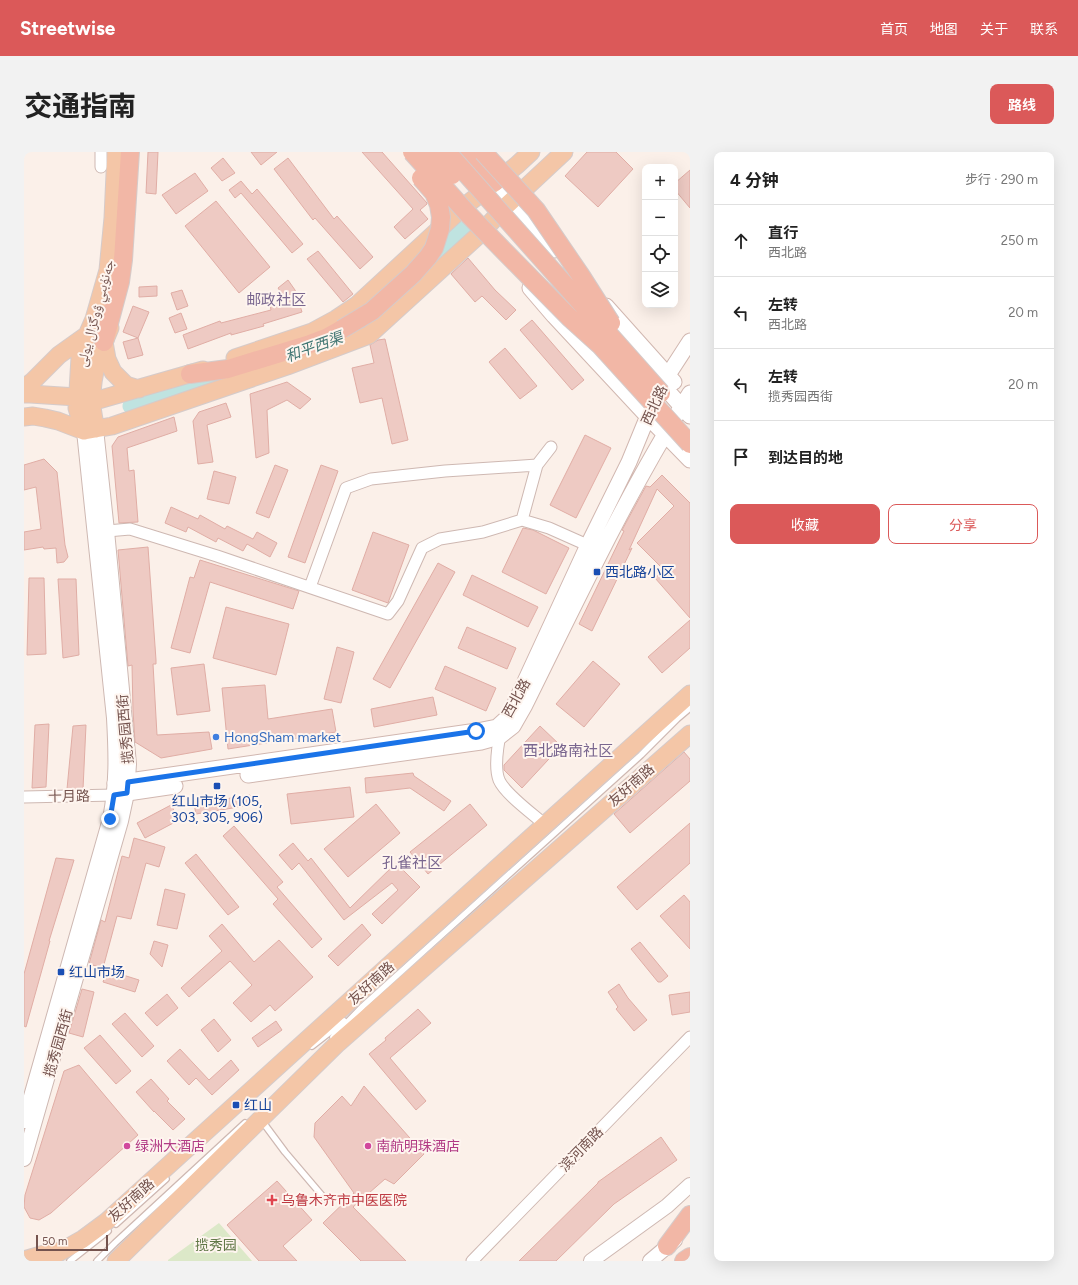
<!DOCTYPE html>
<html lang="zh">
<meta charset="utf-8">
<style>
:root{--surface:#fff;--page:#f2f2f2;--text:#222;--muted:#767676;--line:#e0e0e0;--accent:#db5959}
body{margin:0;font-family:Figtree,"Noto Naskh Arabic","Noto Sans SC",sans-serif;background:var(--page);color:var(--text)}
.controls{position:absolute;right:12px;top:12px;display:grid;overflow:hidden;border-radius:8px;box-shadow:0 4px 16px #0002}
.controls button{width:36px;height:36px;display:grid;place-items:center;padding:0;border:0;border-bottom:1px solid var(--line);background:var(--surface);color:var(--text);font:20px sans-serif}
.scale{position:absolute;left:12px;bottom:10px;width:72px;box-sizing:border-box;padding-left:4px;border:2px solid #74534e;border-top:0;font-size:11px;line-height:14px;white-space:nowrap;color:#74534e;-webkit-text-stroke:3px #fef5ef;paint-order:stroke}
.stop{position:absolute;width:12px;height:12px;margin:-9px;border:3px solid #1a73e8;border-radius:50%;background:#fff}
.stop.end{background:#1a73e8;border-color:#fff;box-shadow:0 1px 4px #0008}
.list{margin:0;padding:0;list-style:none}
h2{display:flex;justify-content:space-between;align-items:center;height:52px;margin:0;padding:0 16px;font-size:17px}
h2 small{font-size:13px;font-weight:400;color:var(--muted)}
.list li{display:grid;grid-template-columns:26px 1fr auto;gap:12px;align-items:center;box-sizing:border-box;height:72px;padding:0 16px;border-top:1px solid var(--line)}
.list b{display:block;font-size:15px;white-space:nowrap}
.list p{margin:0;font-size:13px;white-space:nowrap;color:var(--muted)}
.list em{font-size:13px;font-style:normal;color:var(--muted)}
.actions{display:flex;gap:8px;padding:12px 16px}
.actions a{flex:1;padding:9px 0;border:1px solid var(--accent);border-radius:8px;text-align:center;font-size:14px;color:var(--accent)}
.actions .main{background:var(--accent);color:#fff}
.icon{flex:none;width:22px;height:22px;fill:none;stroke:currentColor;stroke-width:2;stroke-linecap:round;stroke-linejoin:round}
.map{position:relative;flex:none;width:666px;height:1109px;overflow:hidden;border-radius:8px}
header{display:flex;align-items:center;gap:24px;box-sizing:border-box;height:56px;padding:0 20px;background:var(--accent);color:#fff}
header strong{font-size:19px}
nav{display:flex;gap:22px;margin-inline-start:auto;font-size:14px}
.intro{display:flex;align-items:center;justify-content:space-between;box-sizing:border-box;height:96px;padding:0 24px}
h1{margin:0;font-size:28px}
.button{padding:10px 18px;border-radius:8px;background:var(--accent);color:#fff;font-size:14px;font-weight:700}
main{display:flex;gap:24px;padding:0 24px}
aside{flex:1;background:var(--surface);border-radius:8px;box-shadow:0 4px 16px #0002}
.map>svg:first-child{display:block}
</style>
<header>
<strong>Streetwise</strong>
<nav><a>首页</a><a>地图</a><a>关于</a><a>联系</a></nav>
</header>
<div class="intro"><h1>交通指南</h1><a class="button">路线</a></div>
<main>
<div class="map">
<svg width="666" height="1109" viewBox="0 0 666 1109">
<rect width="100%" height="100%" fill="#fbf0e9"/>
<path fill="#dce8c8" d="M195 1071 228 1109H144V1108Z"/>
<g fill="none" stroke-linecap="round" stroke-linejoin="round">
<path stroke="#bfe3e0" stroke-width="17" d="M403 113 439 78
M107 254 214 221"/>
</g>
<path fill="#eecac3" stroke="#e0ada5" d="M124 0H134L132 42 122 41Z
M227 0H253L237 13Z
M338 0H358L403 51V52L396 58 404 67 381 87 370 75 389 57Z
M563 0H592L609 17 574 55 541 24Z
M199 6 211 21 198 29 187 16Z
M264 6 310 67 313 64 349 105 336 117 291 66 289 68 250 17Z
M666 18V56L651 38V31Z
M171 21 184 39 152 62 138 43Z
M217 29 228 42 233 37 279 92 268 101 217 41 211 46 205 38Z
M192 49 246 115 215 141 161 74Z
M294 99 329 142 319 150 283 107Z
M444 106 471 138 492 158 482 168 458 144 451 150 427 122Z
M264 128 271 138 278 160 239 172 240 174 207 183V181L164 197 159 183 196 169 197 171 247 158 246 153 262 148 254 136Z
M133 134V144L115 145V135Z
M158 138 164 154 153 158 147 141Z
M109 154 125 160 114 186 99 180Z
M157 161 163 177 151 181 145 166Z
M508 168 560 228 548 238 496 178Z
M114 186 119 203 104 207 99 190Z
M361 187 384 288 368 292 358 246 336 251 328 216 350 211 346 193 354 188Z
M481 196 513 234 496 247 465 210Z
M263 230 287 247 276 257 263 248 243 258 245 301 232 306 226 242Z
M202 251 207 265 183 273 189 310 174 312 169 269 175 260Z
M150 265 153 279 103 296 105 319 110 318 114 370 95 371 88 294 94 285Z
M561 283 587 296 552 366 526 353Z
M20 307 33 320 41 393 44 405 40 410 33 411 32 396 20 397 19 395 0 398V380L17 377 12 335 0 338V313Z
M251 313 264 318 245 366 232 361Z
M297 313 314 319 281 411 264 405Z
M190 319 212 325 205 352 183 347Z
M638 323 666 351V466L631 426 640 418 613 391 650 354 633 337 605 398 608 396 568 479 555 472 600 379 598 378 622 334 626 335Z
M147 355 174 367 176 363 201 377 203 374 229 387 233 380 253 391 246 405 223 392 219 399 194 386 192 390 164 375 162 380 141 371Z
M499 376 509 378 545 396 522 442 478 420Z
M349 380 385 393 364 451 328 438Z
M124 395 132 508V512H129L133 583 185 580 188 597 137 606 111 590 109 559 108 513 104 514 94 398Z
M176 408 275 439 269 457 186 430 166 501 147 496 166 425 170 426Z
M414 411 431 420 366 536 349 527Z
M448 423 514 455 504 475 439 443Z
M5 426H20L22 502 3 503Z
M34 427H52L55 503 39 506Z
M202 455 265 472 252 523 189 506Z
M666 468V496L638 521 624 505Z
M443 475 492 496 483 517 434 496Z
M313 495 330 500 317 551 300 547Z
M569 509 596 532 560 575 532 552Z
M180 512 186 559 153 563 147 516Z
M421 514 472 536 462 559 411 537Z
M241 533 244 567 308 557 312 580 204 597 198 536Z
M409 545 413 563 350 575 347 557Z
M25 572 22 635 8 636 11 573Z
M62 573 59 637H43L49 574Z
M516 574 537 594 498 636 480 618V613Z
M660 600 666 607V629L606 681 590 662Z
M389 621 390 624 427 649 420 659 386 636 342 641 341 626Z
M326 635 330 665 267 672 263 642Z
M226 643 227 653 172 662 170 652Z
M352 652 376 681 324 725 300 697Z
M446 652 463 673 404 722 386 700Z
M147 653 155 668 121 686 113 671Z
M666 671V711L613 758 593 735Z
M210 674 259 730 253 735 298 787 288 796 249 752 254 747 199 684Z
M110 686 141 695 135 715 122 711 107 767 93 764 79 816 65 812 77 768 81 770 98 704 105 706Z
M269 691 284 709 287 706 326 756 372 711 396 735 358 772 348 762 374 738 368 731 320 768 275 711 268 718 255 703Z
M172 702 215 755 204 763 161 711Z
M32 706 50 708 25 789H26L2 875 0 874V822Z
M141 737 161 742 153 777 133 773Z
M660 743 666 750V797L636 764Z
M198 772 230 810 255 788 289 825 251 859 246 853 227 870 209 851 228 833 206 809 165 845 157 836 198 799 185 784Z
M338 772 347 783 314 814 304 804Z
M130 789 144 793 138 815 126 802Z
M616 790 644 824 637 830H634L607 797Z
M83 818 115 828 111 840 79 830Z
M595 832 604 846 623 868 610 879 592 857 594 855 584 840Z
M58 837 70 840 59 885 45 881Z
M666 840V860L648 863 645 843Z
M143 842 154 856 133 874 121 861Z
M394 857 407 871 366 906 402 949 392 958 345 902 362 888 361 886Z
M101 861 130 894 118 905 88 872Z
M190 867 207 888 194 900 177 878Z
M252 869 258 878 234 895 228 886Z
M76 883 107 919 92 932 60 896Z
M156 897 185 928 207 908 215 918 188 943 172 926 165 933 143 909Z
M55 913 114 983 27 1061 15 1068 6 1066 0 1055 1 1043 40 919Z
M127 927 145 947 143 949 161 967 149 978 130 959V960L112 940Z
M340 934 400 1002 370 1032 361 1027 329 1055 382 1109H337L299 1071 330 1041 290 985 291 971 318 944 327 954Z
M637 985 653 1008 590 1052 532 1109H495L574 1031V1030Z
M253 1029 288 1068 259 1094 273 1109H235L203 1073Z"/>
<g fill="none" stroke-linecap="round" stroke-linejoin="round">
<g stroke="#ceb8b2" stroke-width="8">
<path id="service" d="M309 885 339 854 617 603 653 567 666 556
M288 894 320 869
M238 969 261 1000 301 1047
M92 1072 142 1027
M46 1109 84 1079
M73 1109 91 1091 221 971"/>
</g>
<g stroke="#ceb8b2" stroke-width="13">
<path id="minor" d="M77 15V0
M498 368 513 313 527 295
M83 379 106 377 193 404 364 462 374 449 398 396 416 387 459 380 498 368 525 376 570 396
M286 435 322 336 347 327 421 319 513 313
M477 578C474 592 470 615 475 628 481 642 509 662 520 672
M0 645 90 643
M448 1109 666 885"/>
</g>
<g stroke="#ceb8b2" stroke-width="16">
<path id="tertiary" d="M0 969 86 667C93 631 92 602 90 566L60 279
M0 1007 97 669 103 641 105 612 83 379 72 277
M567 1109 643 1054 666 1033
M626 1109 651 1088"/>
</g>
<g stroke="#d1b7b0" stroke-width="17">
<path id="secondary" d="M471 30 531 98
M506 136 530 164 624 265 666 308
M582 154 650 230
M634 228 666 264
M224 623 457 590 475 585 489 574 501 553C553 448 603 341 666 241
M91 631 453 579 473 575 485 564 492 549 564 393 605 310 628 254 644 223 666 189
M90 643 151 634"/>
</g>
<g stroke="#d5cbca" stroke-width="19">
<path id="primary" d="M80 190 83 207 89 220 102 233 115 237
M211 206 288 180 312 167 333 153 437 57 493 13 507 0
M0 236 9 229 35 203 63 183
M0 242H6L53 245 74 248 179 218
M0 265 9 264 21 266 34 269 60 279 88 274 263 214 345 183 458 80 481 55 540 0
M72 277C70 267 67 256 68 246 68 221 76 199 86 176
M60 279 53 256 56 205 63 183 70 167 84 118 89 66 92 0
M0 1108 30 1099
M20 1109 59 1087 82 1070C277 894 470 717 666 542
M92 1109 314 891 666 582"/>
</g>
<g stroke="#d5cbca" stroke-width="20">
<path id="trunk" d="M444 0 471 30
M80 190 96 130 99 108 106 0
M166 222 204 217 286 192 302 186 318 177
M643 1094 666 1063
M660 1109 666 1105"/>
</g>
<use href="#service" stroke="#fff" stroke-width="5.5"/>
<use href="#minor" stroke="#fff" stroke-width="11"/>
<use href="#tertiary" stroke="#fff" stroke-width="14"/>
<use href="#secondary" stroke="#fff" stroke-width="15"/>
<use href="#primary" stroke="#f4c6a7" stroke-width="17"/>
<use href="#trunk" stroke="#f2b7a6" stroke-width="18"/>
<g stroke="#d5cbca" stroke-width="20" stroke-linecap="butt">
<path id="trunk-bridge" d="M388 0 444 62 481 100 545 165 576 193 666 292
M407 0 428 23
M423 0 637 241
M459 0 512 58 557 124 587 171
M318 177 348 159 389 122 404 105 410 96 416 77 417 65 415 53 410 41 397 26"/>
</g>
<use href="#trunk-bridge" stroke="#f2b7a6" stroke-width="18"/>
</g>
<g fill="none" stroke-linecap="round" stroke-linejoin="round">
<path stroke="#1a73e8" stroke-width="5" d="M86 667 90 643 103 641 104 630 452 579"/>
</g>
<g fill="#1a4fb4" stroke="#fef5ef" stroke-width="1.5">
<rect x="569" y="416" width="8" height="8" rx="2"/>
<rect x="189" y="630" width="8" height="8" rx="2"/>
<rect x="33" y="816" width="8" height="8" rx="2"/>
<rect x="208" y="949" width="8" height="8" rx="2"/>
</g>
<circle fill="#3f7fe0" stroke="#fef5ef" stroke-width="1.5" cx="192" cy="585" r="4"/>
<g fill="#d1479c" stroke="#fef5ef" stroke-width="1.5">
<circle cx="103" cy="994" r="4"/>
<circle cx="344" cy="994" r="4"/>
</g>
<path fill="#e0444e" stroke="#fef5ef" stroke-width="1.5" d="M246 1042h4v4h4v4h-4v4h-4v-4h-4v-4h4z"/>
<g text-anchor="middle" stroke-width="4" stroke-linejoin="round" paint-order="stroke">
<g font-size="14" fill="#74534e" stroke="#fef5ef">
<text transform="translate(71 161) rotate(-75)" y="5">جەنۇبىي ۋوگزال يولى</text>
<text transform="translate(630 253) rotate(-65)" y="5">西北路</text>
<text transform="translate(492 546) rotate(-61)" y="5">西北路</text>
<text transform="translate(101 577) rotate(-95)" y="5">揽秀园西街</text>
<text transform="translate(607 633) rotate(-41)" y="5">友好南路</text>
<text transform="translate(45 644) rotate(-1)" y="5">十月路</text>
<text transform="translate(347 831) rotate(-42)" y="5">友好南路</text>
<text transform="translate(34 891) rotate(-74)" y="5">揽秀园西街</text>
<text transform="translate(557 997) rotate(-46)" y="5">滨河南路</text>
<text transform="translate(107 1048) rotate(-42)" y="5">友好南路</text>
</g>
<g font-size="14" fill="#164399" stroke="#fef5ef" text-anchor="start">
<text x="581" y="425">西北路小区</text>
<text x="193" y="654" text-anchor="middle">红山市场 (105,<tspan x="193" dy="16">303, 305, 906)</tspan></text>
<text x="45" y="825">红山市场</text>
<text x="220" y="958">红山</text>
</g>
<g font-size="14" fill="#366cbe" stroke="#fef5ef" text-anchor="start">
<text x="200" y="590">HongSham market</text>
</g>
<g font-size="14" fill="#b23c85" stroke="#fef5ef" text-anchor="start">
<text x="111" y="999">绿洲大酒店</text>
<text x="352" y="999">南航明珠酒店</text>
</g>
<g font-size="14" fill="#be3a42" stroke="#fef5ef" text-anchor="start">
<text x="257" y="1053">乌鲁木齐市中医医院</text>
</g>
<g font-size="14" fill="#617847" stroke="#fef5ef">
<text x="192" y="1098">揽秀园</text>
</g>
<g font-size="15" fill="#79668f" stroke="#fef5ef">
<text x="252" y="153">邮政社区</text>
<text x="544" y="604">西北路南社区</text>
<text x="388" y="716">孔雀社区</text>
</g>
<g font-size="15" font-style="italic" fill="#437774" stroke="#fef5ef">
<text transform="translate(290 195) rotate(-20)" y="5">和平西渠</text>
</g>
</g>
</svg>
<div class="controls">
<button>+</button>
<button>−</button>
<button><svg class="icon" aria-label="locate" viewBox="0 0 24 24"><circle cx="12" cy="12" r="6"/><path d="M12 2v4M12 18v4M2 12h4M18 12h4"/></svg></button>
<button><svg class="icon" aria-label="layers" viewBox="0 0 24 24"><path d="M12 4l9 5-9 5-9-5zM3 14l9 5 9-5"/></svg></button>
</div>
<div class="scale">50 m</div>
<div class="stop" style="left:452px;top:579px"></div>
<div class="stop end" style="left:86px;top:667px"></div>
</div>
<aside>
<h2>4 分钟<small>步行 · 290 m</small></h2>
<ul class="list">
<li><svg class="icon" aria-label="ahead" viewBox="0 0 24 24"><path d="M12 20V5M6 11l6-6 6 6"/></svg><div><b>直行</b><p>西北路</p></div><em>250 m</em></li>
<li><svg class="icon" aria-label="left" viewBox="0 0 24 24"><path d="M17 20v-9H6M10 6l-5 5 5 5"/></svg><div><b>左转</b><p>西北路</p></div><em>20 m</em></li>
<li><svg class="icon" aria-label="left" viewBox="0 0 24 24"><path d="M17 20v-9H6M10 6l-5 5 5 5"/></svg><div><b>左转</b><p>揽秀园西街</p></div><em>20 m</em></li>
<li><svg class="icon" aria-label="arrive" viewBox="0 0 24 24"><path d="M6 21V4h12l-3 4 3 4H6"/></svg><div><b>到达目的地</b></div></li>
</ul>
<div class="actions"><a class="main">收藏</a><a>分享</a></div>
</aside>
</main>
